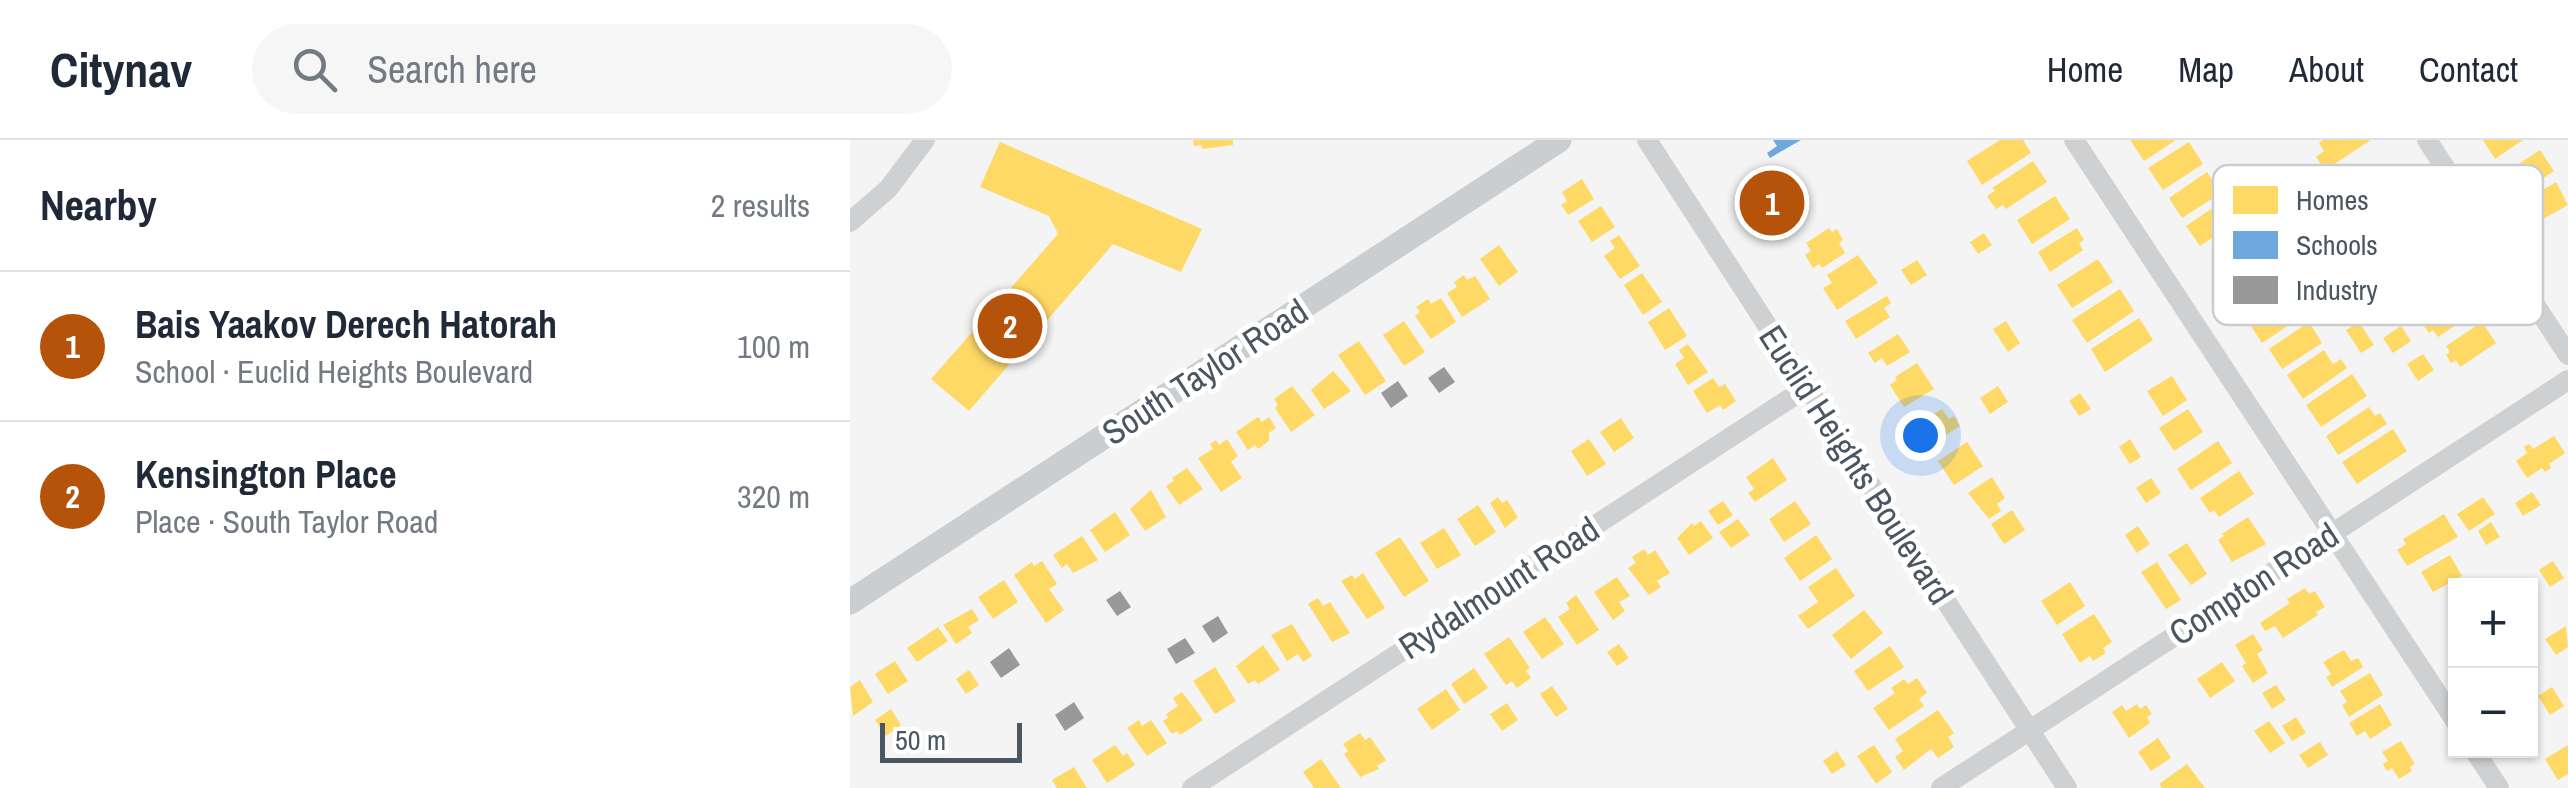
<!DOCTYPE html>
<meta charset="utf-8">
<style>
:root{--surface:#fff;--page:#f6f6f7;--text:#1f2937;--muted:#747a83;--line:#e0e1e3;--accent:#b45309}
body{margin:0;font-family:"Archivo Narrow",sans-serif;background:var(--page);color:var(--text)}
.controls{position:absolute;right:30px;bottom:30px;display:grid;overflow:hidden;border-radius:0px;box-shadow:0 2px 8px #0004}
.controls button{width:90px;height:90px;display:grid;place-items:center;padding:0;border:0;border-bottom:2px solid var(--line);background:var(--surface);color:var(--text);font:50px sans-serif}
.scale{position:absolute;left:30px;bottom:25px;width:142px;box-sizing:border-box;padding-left:10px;border:5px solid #4a5661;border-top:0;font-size:28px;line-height:35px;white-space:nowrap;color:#4a5661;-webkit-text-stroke:8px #fff;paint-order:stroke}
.you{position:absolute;left:1070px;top:295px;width:35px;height:35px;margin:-25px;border:8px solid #fff;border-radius:50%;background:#1a73e8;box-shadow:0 0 0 15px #1a73e833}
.badge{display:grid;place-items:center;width:65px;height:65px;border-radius:50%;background:var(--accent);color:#fff;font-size:32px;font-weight:700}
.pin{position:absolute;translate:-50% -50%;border:5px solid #fff;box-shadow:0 2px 10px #0006}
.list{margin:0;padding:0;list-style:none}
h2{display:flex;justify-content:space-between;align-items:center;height:130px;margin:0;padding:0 40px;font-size:42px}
h2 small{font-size:32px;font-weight:400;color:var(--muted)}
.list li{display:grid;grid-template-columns:65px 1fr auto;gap:30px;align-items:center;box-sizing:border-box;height:150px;padding:0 40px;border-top:2px solid var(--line)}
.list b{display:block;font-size:38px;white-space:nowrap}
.list p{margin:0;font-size:32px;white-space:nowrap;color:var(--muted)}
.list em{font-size:32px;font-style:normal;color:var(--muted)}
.icon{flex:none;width:55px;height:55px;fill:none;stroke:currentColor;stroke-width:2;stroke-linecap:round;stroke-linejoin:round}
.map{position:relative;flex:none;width:1718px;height:648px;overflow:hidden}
header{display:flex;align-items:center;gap:60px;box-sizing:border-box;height:140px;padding:0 50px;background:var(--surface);border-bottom:2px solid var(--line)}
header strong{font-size:48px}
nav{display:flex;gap:55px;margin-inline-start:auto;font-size:35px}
.search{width:700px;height:90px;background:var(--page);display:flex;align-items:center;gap:25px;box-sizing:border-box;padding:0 35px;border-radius:55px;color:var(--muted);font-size:38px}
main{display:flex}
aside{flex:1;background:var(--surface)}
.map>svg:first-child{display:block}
</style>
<header>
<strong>Citynav</strong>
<div class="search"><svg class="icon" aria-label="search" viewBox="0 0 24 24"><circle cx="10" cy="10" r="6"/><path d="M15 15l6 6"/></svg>Search here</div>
<nav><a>Home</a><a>Map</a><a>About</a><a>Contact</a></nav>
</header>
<main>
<aside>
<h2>Nearby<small>2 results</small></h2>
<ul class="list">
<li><span class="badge">1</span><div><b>Bais Yaakov Derech Hatorah</b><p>School · Euclid Heights Boulevard</p></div><em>100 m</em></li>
<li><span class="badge">2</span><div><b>Kensington Place</b><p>Place · South Taylor Road</p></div><em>320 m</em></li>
</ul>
</aside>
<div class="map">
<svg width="1718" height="648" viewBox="0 0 1718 648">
<rect width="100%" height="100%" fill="#f4f4f4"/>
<path fill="#ffd966" d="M343 0H383V5L352 9V5L344 6Z
M1150 0H1173L1181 13 1132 45 1117 21Z
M1280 0H1326L1294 21Z
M1473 0H1521L1475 30 1466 17 1474 11 1469 3Z
M1633 0H1673L1645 19Z
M150 2 352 89 331 132 263 104 119 271 81 239 208 94 199 76 130 47Z
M1339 2 1353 24 1313 50 1298 28Z
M1690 10 1704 31 1675 50 1673 47 1667 51 1655 33Z
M1183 21 1197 42 1156 69 1153 65 1146 69 1137 56 1145 51 1142 48Z
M1357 32 1371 53 1332 78 1319 58Z
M732 39 744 59 718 75 711 65 717 61 712 52Z
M1706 42 1718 65 1688 82 1681 70 1685 67 1680 58Z
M1205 56 1220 79 1182 104 1167 80Z
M1367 65 1380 86 1350 106 1336 86Z
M751 66 765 87 742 102 728 81Z
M979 88 982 92 987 89 993 100 989 103 995 113 972 128 969 124 963 128 955 115 961 111 956 103Z
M1227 88 1234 100 1229 103 1233 110 1200 132 1188 112Z
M1134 93 1142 105 1128 114 1120 102Z
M1384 94 1398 116 1394 118 1398 125 1384 134 1380 128 1375 131 1361 109Z
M769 95 790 126 770 139 754 116 765 108 760 101Z
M649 105 668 132 649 146 630 119Z
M1008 115 1028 143 987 170 973 148 982 143 977 135Z
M1248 119 1263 142 1222 168 1207 145Z
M1067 120 1077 135 1061 145 1051 130Z
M792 133 812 162 793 175 774 145Z
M614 135 617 140 625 136 640 159 612 177 597 153 607 147 604 142Z
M1270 149 1284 171 1237 203 1222 180Z
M1618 150 1621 155 1617 158 1626 172 1588 197 1583 190 1579 193 1571 182Z
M1437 153 1443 163 1448 160 1457 173 1412 203 1397 180Z
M1037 156 1041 163 1034 168 1040 177 1006 199 995 181Z
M591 158 606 182 581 199 565 176 570 172 566 167 578 159 581 164Z
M819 168 837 196 815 210 798 182Z
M1289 178 1303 200 1255 232 1241 209Z
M554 181 575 212 554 226 533 195Z
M1156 181 1170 203 1158 212 1143 189Z
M1459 182 1472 203 1432 229 1419 209Z
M1509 182 1524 205 1511 213 1496 190Z
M1632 182 1646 203 1610 227 1606 220 1601 223 1596 215 1600 212 1596 206Z
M1551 186 1561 201 1543 213 1533 198Z
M1048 194 1060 212 1037 226 1032 218 1025 223 1018 213Z
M509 201 536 241 515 255 488 215Z
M838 204 858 232 838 245 825 224 834 218 829 210Z
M1474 210 1483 224 1491 219 1497 228 1453 259 1437 235Z
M1573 214 1584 230 1568 241 1557 224Z
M1067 223 1084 249 1054 267 1040 245 1047 240 1045 237Z
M483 231 501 251 474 269 461 250Z
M1502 234 1517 256 1471 287 1456 265Z
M1322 236 1337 260 1313 276 1297 251Z
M863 238 869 247 875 244 886 261 873 270 870 265 857 273 843 251Z
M442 246 465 275 441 292 425 268 428 265 424 259Z
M1148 246 1158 262 1140 274 1130 258Z
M1230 253 1241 269 1229 276 1219 261Z
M1519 267 1525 276 1530 273 1537 284 1488 315 1476 296Z
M1092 269 1099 279 1104 276 1110 286 1077 307 1064 287Z
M1338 269 1353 292 1324 311 1309 288Z
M408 277 412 282 419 277 426 288 419 293V301L408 309 405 305 398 310 386 292Z
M771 278 784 298 764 312 750 292Z
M1543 289 1557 311 1507 344 1492 322Z
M1704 296 1715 313 1699 324 1701 328 1695 332 1692 328 1677 338 1666 321 1677 313 1674 307 1679 304 1683 309Z
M377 299 388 316 381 322 392 338 371 352 348 318 363 309 360 304 366 300 369 305Z
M739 299 756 324 737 336 721 311Z
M1280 299 1291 317 1280 324 1269 307Z
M1368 301 1382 323 1341 350 1327 329Z
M1117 302 1133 326 1104 345 1088 321Z
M923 318 937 340 905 362 898 353 904 349 896 337Z
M337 328 353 349 329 365 316 346 324 341 322 338Z
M1389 331 1404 354 1369 377 1364 370 1360 373 1350 358Z
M1142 337 1155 358 1147 364 1151 371 1139 379 1118 353Z
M1301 338 1311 353 1296 363 1286 348Z
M301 350 316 377 295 391 280 369Z
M1682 352 1691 365 1673 376 1665 363Z
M648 357 652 363 657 360 668 377 655 388 640 363Z
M1633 357 1645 374 1619 391 1607 374Z
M873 361 883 375 868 385 858 371Z
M945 361 961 384 934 402 919 379Z
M628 365 646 392 625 406 607 379Z
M1162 370 1175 390 1154 404 1141 384Z
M265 372 280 395 255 412 240 390Z
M1594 374 1608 397 1557 426 1547 410 1556 404 1553 399Z
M1398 377 1416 404 1382 422 1368 400 1374 396 1372 394Z
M888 379 900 395 881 408 869 392Z
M851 381 863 398 839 415 827 398 842 383 844 386Z
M1641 382 1650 397 1636 405 1628 391Z
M1288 386 1300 404 1287 413 1275 395Z
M594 388 611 415 587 429 570 403Z
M966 395 982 419 950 441 934 418Z
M232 396 248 420 223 433 217 424 212 428 203 415Z
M550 397 579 441 554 457 525 413Z
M1337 403 1357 434 1341 445 1318 415Z
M794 409 798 415 805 410 820 433 807 441 811 447 799 455 778 428 786 423 782 417Z
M1600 415 1612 436 1583 452 1571 432Z
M192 421 207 444 199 449 214 470 196 483 164 435 182 422 184 426Z
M1703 421 1714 438 1700 447 1689 430Z
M1307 422 1331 460 1316 469 1291 432Z
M986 428 1005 456 958 489 948 476 968 462 958 447Z
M513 433 535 468 517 479 491 441 502 435 505 439Z
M767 437 780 456 769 462 775 471 763 480 744 452Z
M154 440 168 462 143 479 128 457Z
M1220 442 1235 466 1207 485 1191 461Z
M1455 448 1459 454 1465 451 1475 467 1466 472 1468 475 1433 498 1425 486 1415 491 1410 483 1440 463 1437 459Z
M726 455 749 490 727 505 708 477 720 469 716 463Z
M468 458 473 466 480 462 500 493 482 502 458 464Z
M122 469 129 480 118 487 122 493 106 504 93 485Z
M1014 470 1033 493 1001 519 982 495Z
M1244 474 1262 502 1253 508 1256 513 1243 521 1240 516 1230 523 1212 494Z
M695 477 714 504 692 519 673 492Z
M442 484 462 516 453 522 448 514 437 521 421 495Z
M1716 486 1718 507 1706 515 1695 499Z
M88 487 98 501 67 522 57 508Z
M1403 494 1413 510 1407 514 1418 533 1403 543 1392 526 1396 523 1385 505Z
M659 497 680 528 676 531 681 538 667 548 662 541 656 545 634 514Z
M769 504 779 518 767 526 757 512Z
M413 505 430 530 408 544 405 540 398 544 386 526Z
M1040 506 1054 527 1018 551 1004 531Z
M1494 510 1501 521 1508 518 1513 527 1482 547 1476 537 1481 534 1473 522Z
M45 521 58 541 38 554 25 534Z
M1372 522 1385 541 1360 558 1347 539Z
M365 527 386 561 365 574 343 541Z
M624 528 638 548 614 564 601 544Z
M119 530 129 545 116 554 106 539Z
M1520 533 1533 555 1499 577 1492 565 1497 562 1490 551Z
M1067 538 1077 553 1069 559 1074 566 1039 590 1023 568 1045 553 1041 548 1054 539 1058 544Z
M10 540 23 562 3 576 0 547Z
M1426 545 1436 560 1422 569 1412 553Z
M702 546 718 569 706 577 690 554Z
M1702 547 1714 566 1700 575 1688 556Z
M596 549 610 570 582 590 567 569Z
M332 552 353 580 330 595 327 591 322 594 313 581 318 578 316 574 328 566 323 558Z
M657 563 668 580 652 591 640 574Z
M1287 564 1290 569 1296 565 1302 574 1297 577 1300 583 1279 598 1262 572 1272 565 1276 571Z
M1530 564 1542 585 1520 599 1515 591 1507 596 1499 583Z
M41 569 51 585 36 596 25 580Z
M1088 570 1104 593 1098 597 1104 607 1088 618 1081 609 1054 630 1045 617 1053 611 1045 599Z
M1446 577 1456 593 1442 601 1432 586Z
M289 580 292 586 301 580 317 603 297 616 277 588Z
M1419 581 1435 603 1420 613 1404 591Z
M510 593 515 600 520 597 536 620 527 626 529 629 510 637 494 614 498 611 493 604Z
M1308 598 1321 618 1301 631 1288 612Z
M1551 601 1565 624 1560 627 1562 631 1549 639 1542 628 1537 631 1533 624 1538 621 1532 612Z
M1470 602 1478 615 1458 628 1449 615Z
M265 605 273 616 277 613 285 625 257 643 242 620Z
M1024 605 1042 632 1026 644 1007 616Z
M1718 605V634L1708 640 1695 619Z
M987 611 996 625 982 634 973 621Z
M471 619 491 648H464L453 632Z
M1337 624 1355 648H1312L1309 644Z
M224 627 237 648H207L202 640Z"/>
<path fill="#6fa8dc" d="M923 0H951L920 18 917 13 927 6Z"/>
<path fill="#999" d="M594 227 605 242 589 253 578 238Z
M548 241 558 256 541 268 531 253Z
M270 451 281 467 267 476 256 460Z
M368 476 378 493 363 503 352 486Z
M335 498 345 513 326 524 317 509Z
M159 508 170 525 151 538 140 522Z
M224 562 234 578 215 591 205 575Z"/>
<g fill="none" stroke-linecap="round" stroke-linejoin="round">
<path stroke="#ced0d2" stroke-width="20" d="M797 0 1217 648
M1224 0 1606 582
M1577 0 1718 215
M0 82 38 49 75 0
M1624 610 1649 648
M342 648 956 248
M1091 648 1718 240"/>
<path stroke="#caced1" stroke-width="25" d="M0 462 709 0"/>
</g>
<g text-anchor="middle" stroke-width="10" stroke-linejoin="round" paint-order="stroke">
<g font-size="35" fill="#4a5661" stroke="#fff">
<text transform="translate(355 232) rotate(-33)" y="12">South Taylor Road</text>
<text transform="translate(1006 325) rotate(57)" y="12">Euclid Heights Boulevard</text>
<text transform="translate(1404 444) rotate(-33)" y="12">Compton Road</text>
<text transform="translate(649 448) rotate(-33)" y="12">Rydalmount Road</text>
</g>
</g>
<rect x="1363" y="25" width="330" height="160" rx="15" fill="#fff" stroke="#c9ccd0" stroke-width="2.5"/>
<rect x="1383" y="46" width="45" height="28" fill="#ffd966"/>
<rect x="1383" y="91" width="45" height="28" fill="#6fa8dc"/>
<rect x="1383" y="136" width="45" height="28" fill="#999"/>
<g font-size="28" fill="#4a5661">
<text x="1446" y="70">Homes</text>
<text x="1446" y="115">Schools</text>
<text x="1446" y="160">Industry</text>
</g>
</svg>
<div class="controls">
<button>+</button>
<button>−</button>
</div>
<div class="scale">50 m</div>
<div class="you"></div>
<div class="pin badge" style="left:922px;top:63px">1</div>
<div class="pin badge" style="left:160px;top:186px">2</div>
</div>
</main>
